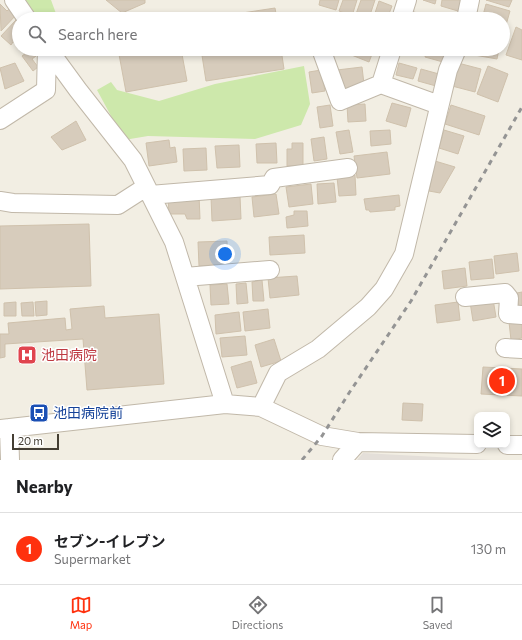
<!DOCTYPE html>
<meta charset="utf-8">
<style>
:root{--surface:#fff;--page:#f2f2f2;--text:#202124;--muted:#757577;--line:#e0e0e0;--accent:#ff310e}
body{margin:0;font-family:Commissioner,"Noto Sans JP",sans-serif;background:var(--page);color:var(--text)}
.controls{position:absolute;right:12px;bottom:12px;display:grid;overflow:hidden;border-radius:8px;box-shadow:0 2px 6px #0003}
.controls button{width:36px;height:36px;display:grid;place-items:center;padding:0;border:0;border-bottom:1px solid var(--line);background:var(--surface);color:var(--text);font:20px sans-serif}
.scale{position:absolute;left:12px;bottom:10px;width:47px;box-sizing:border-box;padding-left:4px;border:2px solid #443e33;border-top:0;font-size:11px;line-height:14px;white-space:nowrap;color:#443e33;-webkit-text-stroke:3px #fff;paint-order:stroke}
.you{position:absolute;left:225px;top:254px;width:14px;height:14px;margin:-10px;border:3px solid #fff;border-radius:50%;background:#1a73e8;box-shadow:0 0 0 6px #1a73e833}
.badge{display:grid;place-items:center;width:26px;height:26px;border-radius:50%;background:var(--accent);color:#fff;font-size:13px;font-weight:700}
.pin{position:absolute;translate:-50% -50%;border:2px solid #fff;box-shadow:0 1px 4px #0006}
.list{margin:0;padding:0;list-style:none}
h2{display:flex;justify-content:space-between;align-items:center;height:52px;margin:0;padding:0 16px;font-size:17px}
h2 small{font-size:13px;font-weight:400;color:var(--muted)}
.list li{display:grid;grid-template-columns:26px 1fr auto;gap:12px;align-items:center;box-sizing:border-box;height:72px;padding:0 16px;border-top:1px solid var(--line)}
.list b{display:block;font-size:15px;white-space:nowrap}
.list p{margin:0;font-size:13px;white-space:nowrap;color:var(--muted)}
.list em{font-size:13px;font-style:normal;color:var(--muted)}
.icon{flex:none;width:22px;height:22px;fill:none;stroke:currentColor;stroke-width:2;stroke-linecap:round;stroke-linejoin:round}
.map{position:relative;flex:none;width:522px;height:460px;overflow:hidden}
.search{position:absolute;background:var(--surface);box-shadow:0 2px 6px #0003;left:12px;right:12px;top:12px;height:44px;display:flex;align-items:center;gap:10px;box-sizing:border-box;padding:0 14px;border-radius:22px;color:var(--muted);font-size:15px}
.sheet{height:124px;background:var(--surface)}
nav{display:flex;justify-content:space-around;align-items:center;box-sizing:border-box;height:56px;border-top:1px solid var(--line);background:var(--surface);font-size:11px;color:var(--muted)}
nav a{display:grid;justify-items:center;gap:2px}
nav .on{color:var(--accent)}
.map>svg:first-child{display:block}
</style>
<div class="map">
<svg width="522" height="460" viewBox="0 0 522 460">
<rect width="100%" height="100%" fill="#f2eee3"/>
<path fill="#e4dfd9" d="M363 453 492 460H357Z"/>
<path fill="#cde8ab" d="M21 0H51L58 19H35Z
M304 66 310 104 301 125 255 139 148 136 124 140 97 90 111 82 117 90 159 101 215 84Z"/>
<path fill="#d7ccbc" stroke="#cfc1ac" d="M106 0H145V3L122 13Z
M320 0H339L336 10 319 5Z
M343 0H357L352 16 339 11Z
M361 0H375L369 18 356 14Z
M423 0H436L435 4Z
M442 0H461L458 11 441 6Z
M486 0H512L509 7Z
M379 1 392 6 387 19H373Z
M0 4 7 11 11 7 17 14 1 31Z
M486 4 510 11 506 25 503 24V19H482Z
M275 8 277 19H203Z
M414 12 431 17 430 19H412Z
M16 20 19 24V47L13 42 11 45 1 36Z
M516 27 522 30V60L506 55Z
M503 28 506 29 503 41Z
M118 49H181L187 81 126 92Z
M201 49H281L284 69 206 81Z
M330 49H344L342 55 329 51Z
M351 49H374L369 62 349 54Z
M404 49H421L420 53Z
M427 49 447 50 443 62 425 57Z
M464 49H499L497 59 463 53Z
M30 50 36 56 32 59 38 67 33 71 22 56Z
M15 63 24 81 5 89 0 68Z
M399 63 417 68 413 79 396 75Z
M458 63 481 69 475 92 452 86Z
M488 66 508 74 498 102 477 94Z
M362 67 364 84 342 90 337 70Z
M421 69 439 74 436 86 418 81Z
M321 70 325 91 312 93 309 72Z
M392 103 411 108 406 127 386 121Z
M365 104 366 121 348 122 347 105Z
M330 105 333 126 320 128 317 107Z
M451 105 485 116 479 135 445 124Z
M76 121 86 140 62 150 51 137Z
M349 130 353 152 340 154 336 132Z
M390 130 391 144 371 146 370 131Z
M444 130 464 136 458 154 439 148Z
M324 137 327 159 314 161 311 139Z
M169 140 170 148 175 147 177 162 149 166 146 143Z
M276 143 277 163H257L256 144Z
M292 143H303V166H287V149H292Z
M239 145 240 167 217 168 215 146Z
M206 148 207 170 184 171 183 149Z
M387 152 390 174 357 178 354 156Z
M435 161 455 167 440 193 429 191Z
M355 175 356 195 339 196 337 177Z
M334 183 336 202 318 204 317 184Z
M311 184 313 204 289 207 286 187Z
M276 194 279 214 254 217 252 197Z
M199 195 200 219H187L185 214H169L168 196Z
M399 195 400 206 395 207V210L370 212 369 210H366L364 199Z
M240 196 241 219 212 221 211 197Z
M294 211H307L308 226 287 228 286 217 294 215Z
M89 224 91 286 0 289V226Z
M304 235 305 253 270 255 269 237Z
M227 241 228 264 199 266 198 242Z
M517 253 519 271 496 274 494 256Z
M492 259 494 278 471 280 469 262Z
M465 268 467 286 444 289 442 271Z
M297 276 299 295 270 298 268 278Z
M262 280 264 301H253L252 282Z
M246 283 248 303 237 304 236 284Z
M227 284 229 304 211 305 210 285Z
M522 292V311H519L517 293Z
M493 299 496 317 473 321 470 302Z
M47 301V315L36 316 35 302Z
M16 302V316H4V303Z
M33 302 34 316H22L21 303Z
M458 302 460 320 437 323 435 305Z
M104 306 105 318 159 314 164 384 87 390 83 339 5 344V357L0 358V334H9L8 323 65 318 66 330 72 329 70 309Z
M268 309 270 328 245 331 243 312Z
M239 312 241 331 216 334 215 315Z
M522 320V338L511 340 509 322Z
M245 336 247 355 222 357 220 338Z
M274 339 281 361 261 367 255 345Z
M251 361 257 383 237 388 231 367Z
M483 367 522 369V396L481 394Z
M403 403 423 404 422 421 402 420Z"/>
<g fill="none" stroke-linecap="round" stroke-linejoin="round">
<g stroke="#c1b8a9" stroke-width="20">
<path id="minor" d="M14 0 27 19
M401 19 407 0
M466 19 470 0
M48 49 78 90 133 160 174 242 225 404
M321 49 340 101 381 84
M392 49 381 84 439 105
M0 120 46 90 47 49
M150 195 270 185 274 178 348 168
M0 201 13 203 118 205 146 187
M185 277 270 270
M465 297 505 293 509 298 508 314 522 315
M505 348 522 349
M261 407 278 373 318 349 368 307 384 289 404 254 448 70 457 49
M9 428 10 460
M0 429 225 404 261 407 322 436 358 442 477 444
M507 445H522
M342 460 358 442"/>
</g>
<use href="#minor" stroke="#fff" stroke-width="18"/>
<path stroke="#949494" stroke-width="3" stroke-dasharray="5 5" stroke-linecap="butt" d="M302 460 322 436 349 393 411 301 522 107"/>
</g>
<defs>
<g id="hospital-square" transform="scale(1)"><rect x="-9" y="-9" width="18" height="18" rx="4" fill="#e0444e" stroke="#fff"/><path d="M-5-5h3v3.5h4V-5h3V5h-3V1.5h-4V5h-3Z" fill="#fff"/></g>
<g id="bus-square" transform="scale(1)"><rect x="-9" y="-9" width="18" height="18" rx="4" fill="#1a4fb4" stroke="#fff"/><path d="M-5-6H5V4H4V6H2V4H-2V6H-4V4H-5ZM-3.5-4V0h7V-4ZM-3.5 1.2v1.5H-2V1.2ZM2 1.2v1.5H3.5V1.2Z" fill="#fff"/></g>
</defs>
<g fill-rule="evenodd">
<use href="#hospital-square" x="27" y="355"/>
<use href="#bus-square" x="39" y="413"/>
</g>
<g text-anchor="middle" stroke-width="3" stroke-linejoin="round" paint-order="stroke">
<g font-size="14" fill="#be3a42" stroke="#fff" text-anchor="start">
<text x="41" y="360">池田病院</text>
</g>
<g font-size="14" fill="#164399" stroke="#fff" text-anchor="start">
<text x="53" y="418">池田病院前</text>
</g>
</g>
</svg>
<div class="controls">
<button><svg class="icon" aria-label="layers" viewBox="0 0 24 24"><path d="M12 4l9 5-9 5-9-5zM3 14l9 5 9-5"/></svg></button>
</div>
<div class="scale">20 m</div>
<div class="you"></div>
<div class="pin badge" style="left:502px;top:381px">1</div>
<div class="search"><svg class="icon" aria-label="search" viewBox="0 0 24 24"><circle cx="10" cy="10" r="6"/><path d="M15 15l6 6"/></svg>Search here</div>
</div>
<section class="sheet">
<h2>Nearby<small></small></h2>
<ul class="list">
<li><span class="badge">1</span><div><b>セブン-イレブン</b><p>Supermarket</p></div><em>130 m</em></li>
</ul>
</section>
<nav>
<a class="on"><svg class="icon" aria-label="map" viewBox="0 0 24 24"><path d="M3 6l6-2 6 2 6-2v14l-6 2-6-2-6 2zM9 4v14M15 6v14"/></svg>Map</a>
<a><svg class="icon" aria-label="directions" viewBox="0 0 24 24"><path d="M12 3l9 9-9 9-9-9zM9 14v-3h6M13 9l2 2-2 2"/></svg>Directions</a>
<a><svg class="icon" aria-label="saved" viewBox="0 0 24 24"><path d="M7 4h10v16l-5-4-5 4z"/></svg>Saved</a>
</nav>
